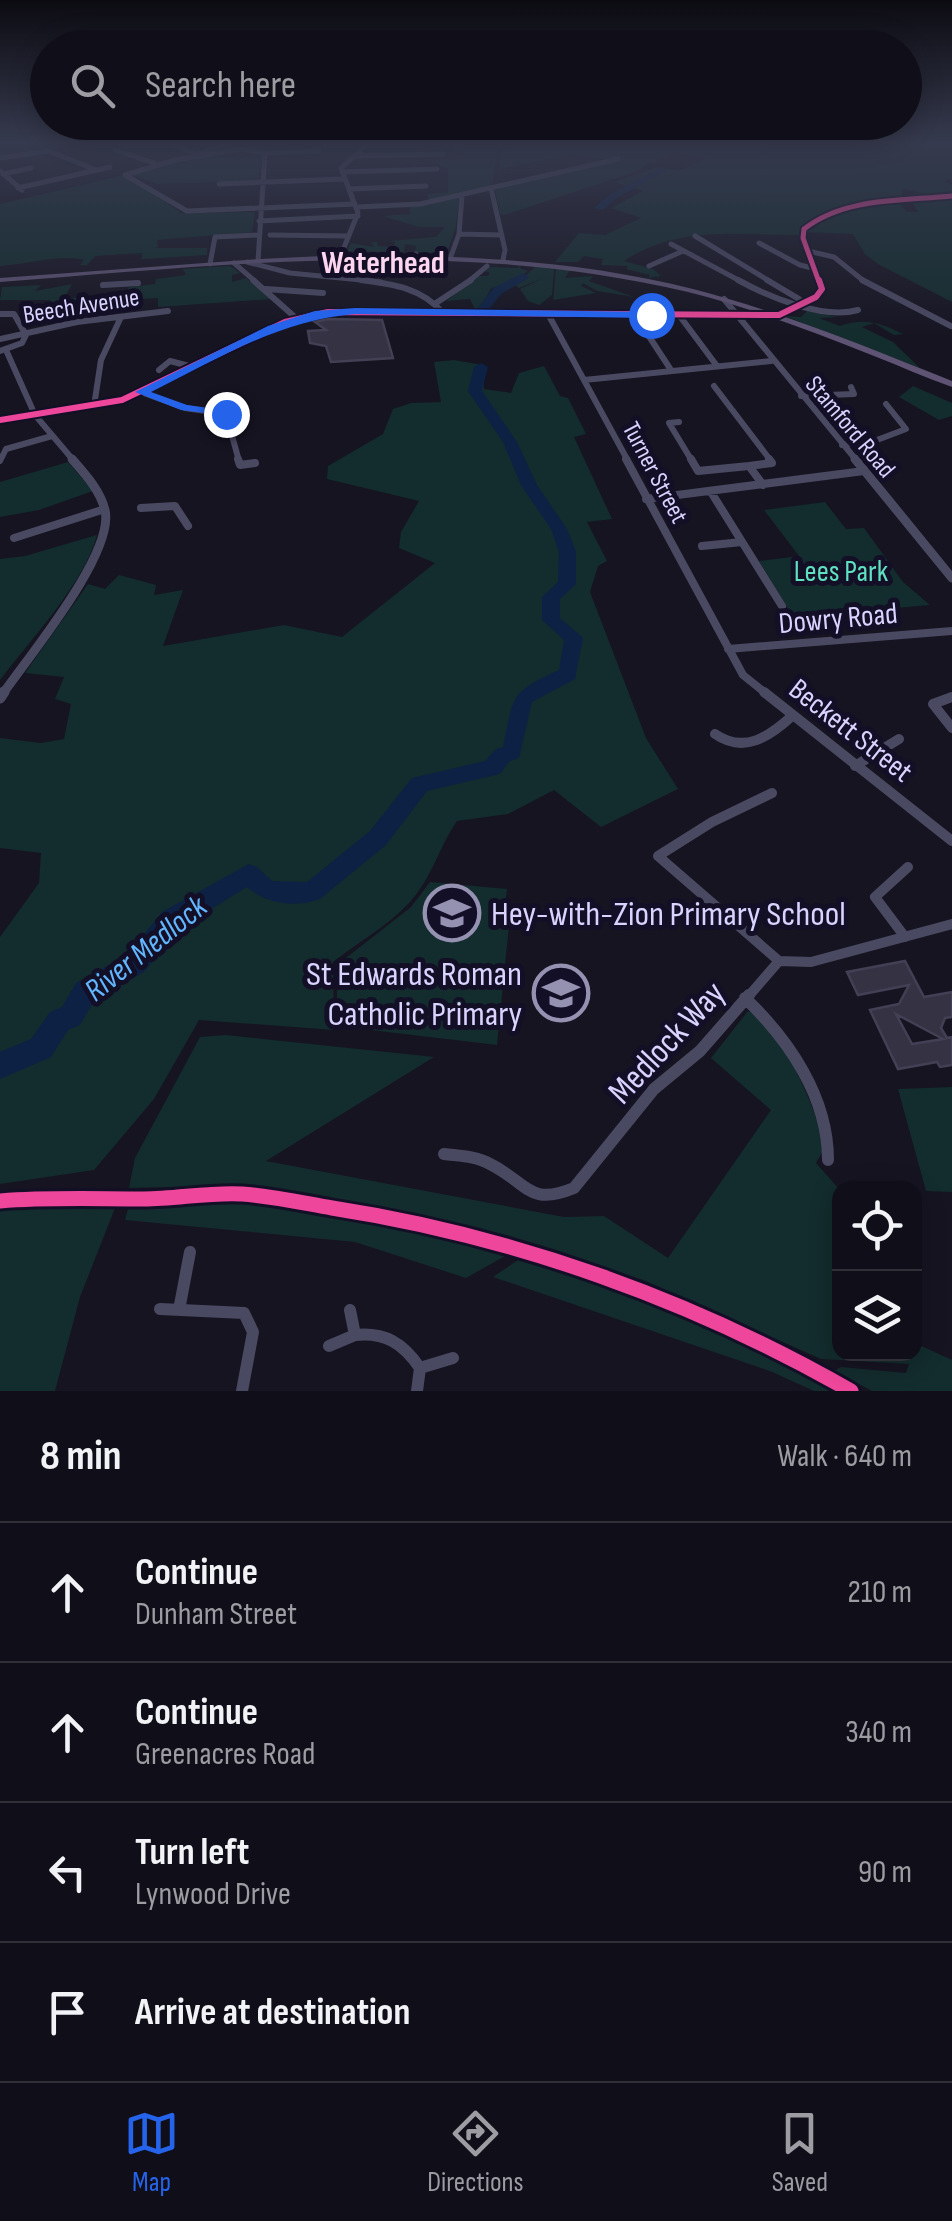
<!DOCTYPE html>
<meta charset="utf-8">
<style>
:root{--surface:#100f19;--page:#1e1d26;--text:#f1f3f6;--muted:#9c9ca2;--line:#302f38;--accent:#2563eb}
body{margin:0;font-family:"Sofia Sans Condensed",sans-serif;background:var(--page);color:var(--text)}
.controls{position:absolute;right:30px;bottom:30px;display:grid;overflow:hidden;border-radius:20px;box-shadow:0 5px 25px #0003}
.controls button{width:90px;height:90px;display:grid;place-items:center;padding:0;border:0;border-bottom:2px solid var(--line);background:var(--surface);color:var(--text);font:50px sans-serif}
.stop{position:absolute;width:30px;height:30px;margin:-22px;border:8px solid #2563eb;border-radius:50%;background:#fff}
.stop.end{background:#2563eb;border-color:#fff;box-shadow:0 2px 10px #0008}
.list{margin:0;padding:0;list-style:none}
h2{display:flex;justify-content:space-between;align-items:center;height:130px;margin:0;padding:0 40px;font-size:42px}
h2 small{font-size:32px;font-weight:400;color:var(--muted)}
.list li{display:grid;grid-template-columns:65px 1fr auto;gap:30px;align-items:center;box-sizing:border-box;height:140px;padding:0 40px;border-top:2px solid var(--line)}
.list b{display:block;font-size:38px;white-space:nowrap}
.list p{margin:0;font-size:32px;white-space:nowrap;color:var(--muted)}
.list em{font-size:32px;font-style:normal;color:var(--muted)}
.icon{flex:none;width:55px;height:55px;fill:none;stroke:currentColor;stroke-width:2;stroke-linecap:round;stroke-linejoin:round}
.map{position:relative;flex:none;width:952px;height:1391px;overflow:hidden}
.search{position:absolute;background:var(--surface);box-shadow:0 5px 25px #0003;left:30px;right:30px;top:30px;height:110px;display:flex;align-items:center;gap:25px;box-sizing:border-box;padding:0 35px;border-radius:55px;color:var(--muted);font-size:38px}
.sheet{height:690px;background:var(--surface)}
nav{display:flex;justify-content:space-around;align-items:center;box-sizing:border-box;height:140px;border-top:2px solid var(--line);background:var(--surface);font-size:28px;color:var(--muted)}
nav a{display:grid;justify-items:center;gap:5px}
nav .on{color:var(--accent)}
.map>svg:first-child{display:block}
</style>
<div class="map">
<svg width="952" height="1391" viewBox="0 0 952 1391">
<rect width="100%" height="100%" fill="#161421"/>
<path fill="#132c2d" d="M504 143 497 153 492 186 430 201 427 194 448 192V169L432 161 464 159V151L455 152 452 144Z
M507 143H952V179L944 181 952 185V302L878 264 865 254 853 234 804 232C823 207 871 207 900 204L907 212H918L913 202 919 200 914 193H923L903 189 901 202C869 206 815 201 800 235 738 235 678 225 624 261L653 269 660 275 657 280 658 276 648 278 650 275 626 269 628 266 601 265 603 259 584 256 578 262H555L579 233 605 235 641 218 611 208 643 191 614 182 658 167 680 171 706 158 673 151 632 173 504 215 500 214 495 189 607 160 575 154 499 169 500 154Z
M262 156 258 181 157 184 129 174 188 158Z
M120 176 143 186 181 213 255 212 252 232 157 240 158 247 155 248H207V255L142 259V253L95 256 87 265H80L84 260C60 254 32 264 0 266V204Z
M459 197 456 226 447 253 415 252 416 246 405 244 404 252 347 251 351 243 374 247 371 242H377L378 246 394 247 395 242 388 241 436 237 445 227H419L383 216 410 214 409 206Z
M521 264 520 268 528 271 511 284 491 288 480 310 475 309 470 299 446 301 478 276H488L490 273 485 271 490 267 518 268Z
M230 266 240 273 232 275V282L246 278 272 299 158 307V298L55 304 50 300H0L2 287 41 285 35 291 72 284 64 299 127 292 129 287 155 284 156 279 186 275 183 269Z
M536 266 554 268 552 295 539 305 528 301 520 289 543 278 519 288 515 285Z
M556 268 570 270 565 278 593 276 589 281 634 297 597 291 583 283 581 286 596 293 553 300Z
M807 311 838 317 819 318 840 326C864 318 879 322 903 334L894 335 874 323 862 327 893 342 920 368 785 316 801 317Z
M454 360 483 365 484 389 511 393 519 373 544 366 560 396 568 398 586 434 574 437 612 519 587 522 607 561 598 566 590 592 646 738 678 789 601 827 554 790 508 814 457 821C439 847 431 880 409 903 388 926 357 943 333 962L334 1030 199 1020 154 1099 94 1170 0 1184V937L39 883 41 853 0 848V738L41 743 64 739 71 704 55 699 64 677 25 673 88 584 105 589 119 575 156 585 154 595 183 590 163 646 284 625 342 637 435 563 399 548 401 532 419 501 327 479 328 466 383 434 393 409 411 403 441 402 434 362Z
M913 386 952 403V416L939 420 899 397Z
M68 462 93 491 39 510 0 517V482Z
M825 502 846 529 864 528 903 582 930 605 793 617 759 561 799 556 764 510Z
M97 535C84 584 31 639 0 680V559L25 556Z
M430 882 507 889 505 905 511 906 497 1045 337 1026V965L411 907Z
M748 1011C782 1023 816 1113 826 1146L816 1163 839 1189 840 1354H914L915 1343 952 1360V1391H872L834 1371 841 1367 906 1373 909 1364 821 1359 643 1280 529 1243 383 1207 245 1185 129 1188 135 1158 200 1037 226 1035 434 1057 266 1161 564 1217 604 1216 668 1258 771 1110 711 1058Z
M952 1087V1192L926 1191 898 1089Z
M242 1196 377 1217 514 1251 466 1278 355 1242 125 1220 130 1201Z
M117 1203 80 1297 55 1391H0V1206Z
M525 1255 637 1290 846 1391H814L770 1371 493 1277Z"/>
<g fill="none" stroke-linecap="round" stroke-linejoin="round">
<path fill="#0d2144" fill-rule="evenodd" d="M659 168 667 170 617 198 603 210 594 208 610 194Z
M523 273 529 277 527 279 501 294 487 312H479L477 309 493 288Z
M481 363 488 367 482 391 517 442 537 485 567 529 576 552V584L560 599V618L583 638 575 679 532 702 519 758 510 761 500 774 427 791 386 845 320 899C297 908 265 904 247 887L180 928 145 971 94 1001 80 1025 68 1030 51 1057 0 1079V1052L31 1039 50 1012 62 1007 76 983 127 955 162 912 249 864 257 867 272 881 307 882 370 831 412 778 485 761 496 749 503 747C514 695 509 693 559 670L564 640 542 620V597L558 582 559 552 551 529 521 485 503 442 468 391 474 367Z"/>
</g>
<path fill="#343243" stroke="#433f54" stroke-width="2.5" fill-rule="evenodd" d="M329 319 382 320 393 358 331 362 326 346 310 343 308 331 326 330 315 322Z
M905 961 924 997 952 992V1017L945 1018 941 1028 947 1038 952 1037V1065L940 1067 937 1062 898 1069 870 1010 899 1004 909 985 858 995 847 972ZM896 1014 943 1039 912 1044Z"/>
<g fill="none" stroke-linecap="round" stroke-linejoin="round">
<path stroke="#4a4962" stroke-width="5" d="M170 143 196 154 229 143
M115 150 154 163
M356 156 443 154
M0 158 49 151 96 170
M0 171 22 190
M342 172 437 169
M3 174 31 168
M125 175 187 211 355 204
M125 175 175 160 241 149 265 153 319 151
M219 184 345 179
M18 188 110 167
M491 188 505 250 503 260
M349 189 426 186
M357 207 420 204 618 159
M259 221 358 216
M459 234 502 235
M270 235 349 236
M695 236 771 282
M759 243 800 265 816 269
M671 244 742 282
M808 251 834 257 865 282
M341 255 358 213 341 168 369 143
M451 256 459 234 462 195
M258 261 265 153
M247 262 290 273 381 282
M234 263 256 282
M210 264 215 237 258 235
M649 266 683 251
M402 274 416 254
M468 282 487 266"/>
<path stroke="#4a4962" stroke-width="6" d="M253 280 296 318
M361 280C393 284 422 288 443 313
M738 280C769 297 823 320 858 310
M767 280 799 299
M862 280 951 326
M103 285 138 283
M266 289 323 293
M436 303 471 280
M0 314H14L26 335 22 343 0 351
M548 314 628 461
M635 315 671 370
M679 315 717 366
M0 339 77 322 168 311
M6 350 35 415
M159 370 170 361 193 367
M584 380 771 361
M714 386 771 461
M141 392 185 408 226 414 239 461
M801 396 854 394 851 387
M94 406 101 360 121 317
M679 422 669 423 692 461
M842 445 877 440 906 429 886 404
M0 461 6 449 52 436"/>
<path stroke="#4a4962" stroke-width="8" d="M238 459 240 465 255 463
M626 459 743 675 768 695
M691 459 698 471 749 466 763 485
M749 466 772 463 769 459
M711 492 782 606
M646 499 864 471
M141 508 175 506 188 526
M14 538 105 509
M702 546 742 542
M728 649 952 631"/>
<path stroke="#4a4962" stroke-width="10" d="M764 692 952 841
M952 697 933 704 952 728
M715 734C744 754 769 737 792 716
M855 766 899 739
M772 793 712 822 658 856 779 961
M905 937 875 897 908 867
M747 998 779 961 811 962 952 924"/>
<path stroke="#4a4962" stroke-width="12" d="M745 998C789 1040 828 1097 828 1160
M444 1154C459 1156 476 1156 490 1164 527 1182 528 1207 574 1188L654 1089 700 1051 749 995
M160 1309 244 1313 253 1332 242 1391
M179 1310 190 1252
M350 1310 355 1335C385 1332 403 1343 420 1368
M329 1346 355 1335
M417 1391 420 1368 453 1358"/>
<path stroke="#4a4962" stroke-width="5" d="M819 282 803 238 804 229C845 197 903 201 952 196"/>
<path stroke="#4a4962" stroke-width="6" d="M724 299 857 461
M35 415 74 461
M0 420 122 400 285 322 328 312 779 315 816 297 822 289 819 280"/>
<path stroke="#4a4962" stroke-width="9" d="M855 459 952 578
M2 695C29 656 115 553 105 510 100 490 85 474 72 459"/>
<path stroke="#4a4962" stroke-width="11" d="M0 698 4 692"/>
<path fill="#5e5373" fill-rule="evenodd" d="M344 255C461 255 579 260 693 289 782 312 867 347 952 381V387C926 378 900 366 874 356 813 332 752 308 688 292 461 238 229 264 0 282V278L260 259Z"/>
<g stroke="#130f26" stroke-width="9">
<path id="cycleway-far2" d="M819 282 803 238 804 229C845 197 903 201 952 196"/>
</g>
<g stroke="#130f26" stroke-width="10">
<path id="cycleway-far1" d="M0 420 122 400 285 322 328 312 779 315 816 297 822 289 819 280"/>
</g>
<g stroke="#130f26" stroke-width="21">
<path id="cycleway" d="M0 1201C49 1197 95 1199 144 1199 176 1199 210 1192 242 1194 272 1196 303 1203 332 1208 514 1236 692 1300 851 1391"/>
</g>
<use href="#cycleway-far2" stroke="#ed469a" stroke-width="5"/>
<use href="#cycleway-far1" stroke="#ed469a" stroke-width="6"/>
<use href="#cycleway" stroke="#ed469a" stroke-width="15"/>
</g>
<linearGradient id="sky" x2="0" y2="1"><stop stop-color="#0c0b12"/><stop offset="0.42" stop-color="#363a4e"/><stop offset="1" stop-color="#363a4e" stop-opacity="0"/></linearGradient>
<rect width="952" height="338" fill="url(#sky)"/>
<path fill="#2563eb" d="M355 308 651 312 656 315 651 318 355 314C279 320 218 359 151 392L187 405 230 411V416L181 410 135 392 268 326 315 311Z"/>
<defs>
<g id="school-ring" transform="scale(2.875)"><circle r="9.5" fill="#130f26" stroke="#9591b1" stroke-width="1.5"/><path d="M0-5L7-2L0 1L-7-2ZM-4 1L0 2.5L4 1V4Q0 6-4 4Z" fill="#9591b1"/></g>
</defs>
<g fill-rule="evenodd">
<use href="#school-ring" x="452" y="913"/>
<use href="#school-ring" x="561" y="993"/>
</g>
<g text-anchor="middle" stroke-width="10" stroke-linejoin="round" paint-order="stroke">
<g font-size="25" fill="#d9d4ff" stroke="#130f26">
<text transform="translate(81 305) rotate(-9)" y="9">Beech Avenue</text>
<text transform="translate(851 426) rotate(50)" y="9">Stamford Road</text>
<text transform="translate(656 472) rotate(62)" y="9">Turner Street</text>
</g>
<g font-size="30" fill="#5fe0c0" stroke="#130f26">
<text x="841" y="581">Lees Park</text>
</g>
<g font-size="30" fill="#d9d4ff" stroke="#130f26">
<text transform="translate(838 618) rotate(-5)" y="10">Dowry Road</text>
<text transform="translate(851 730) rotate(38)" y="10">Beckett Street</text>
</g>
<g font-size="32" font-weight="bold" fill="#ffd6f0" stroke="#130f26">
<text x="383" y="273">Waterhead</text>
</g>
<g font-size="32" font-style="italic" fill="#62b6ff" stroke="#130f26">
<text transform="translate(145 948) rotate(-39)" y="11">River Medlock</text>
</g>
<g font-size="35" fill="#d9d4ff" stroke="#130f26" text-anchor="start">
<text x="491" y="925">Hey-with-Zion Primary School</text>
<text x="522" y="985" text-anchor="end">St Edwards Roman<tspan x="522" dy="40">Catholic Primary</tspan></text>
</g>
<g font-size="35" fill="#d9d4ff" stroke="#130f26">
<text transform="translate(666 1042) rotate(-47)" y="12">Medlock Way</text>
</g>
</g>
</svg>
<div class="controls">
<button><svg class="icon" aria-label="locate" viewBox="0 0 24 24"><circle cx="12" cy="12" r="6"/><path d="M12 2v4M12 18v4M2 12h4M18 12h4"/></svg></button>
<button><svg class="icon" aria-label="layers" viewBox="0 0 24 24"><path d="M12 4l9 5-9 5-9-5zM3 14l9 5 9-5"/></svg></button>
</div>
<div class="stop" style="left:651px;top:315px"></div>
<div class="stop end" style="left:226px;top:414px"></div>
<div class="search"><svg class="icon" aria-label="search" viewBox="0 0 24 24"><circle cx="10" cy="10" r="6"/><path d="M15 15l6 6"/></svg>Search here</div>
</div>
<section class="sheet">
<h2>8 min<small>Walk · 640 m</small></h2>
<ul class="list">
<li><svg class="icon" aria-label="ahead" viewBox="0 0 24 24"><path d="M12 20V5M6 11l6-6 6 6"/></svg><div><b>Continue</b><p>Dunham Street</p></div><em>210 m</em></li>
<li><svg class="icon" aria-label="ahead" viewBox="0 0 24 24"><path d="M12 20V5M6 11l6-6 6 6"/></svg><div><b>Continue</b><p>Greenacres Road</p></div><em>340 m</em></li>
<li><svg class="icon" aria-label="left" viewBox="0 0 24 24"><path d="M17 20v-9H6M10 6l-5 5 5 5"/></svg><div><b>Turn left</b><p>Lynwood Drive</p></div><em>90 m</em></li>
<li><svg class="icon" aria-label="arrive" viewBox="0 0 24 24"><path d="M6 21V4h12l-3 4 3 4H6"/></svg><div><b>Arrive at destination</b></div></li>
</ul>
</section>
<nav>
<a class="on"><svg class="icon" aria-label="map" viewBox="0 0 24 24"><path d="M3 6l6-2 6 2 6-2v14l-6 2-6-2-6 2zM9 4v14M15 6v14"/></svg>Map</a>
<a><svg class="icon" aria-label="directions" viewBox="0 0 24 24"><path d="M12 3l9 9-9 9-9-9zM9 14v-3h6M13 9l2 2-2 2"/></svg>Directions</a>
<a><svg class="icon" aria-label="saved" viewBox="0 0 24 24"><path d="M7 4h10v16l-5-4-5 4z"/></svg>Saved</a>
</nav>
